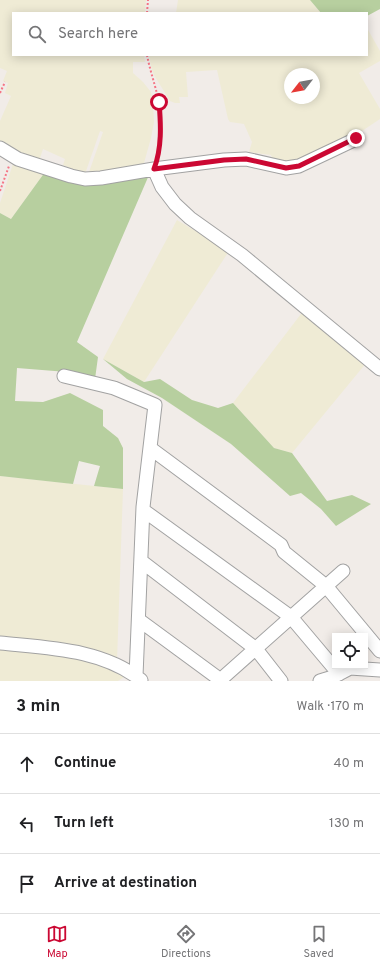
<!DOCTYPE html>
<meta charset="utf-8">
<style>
:root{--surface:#fff;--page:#f2f2f2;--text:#202124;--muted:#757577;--line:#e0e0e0;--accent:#cb0833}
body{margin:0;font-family:Overpass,sans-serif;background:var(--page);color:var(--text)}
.controls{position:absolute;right:12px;bottom:12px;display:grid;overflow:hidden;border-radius:0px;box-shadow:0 2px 10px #0003}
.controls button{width:36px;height:36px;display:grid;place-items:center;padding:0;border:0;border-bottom:1px solid var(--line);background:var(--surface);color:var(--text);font:20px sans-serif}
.compass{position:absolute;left:284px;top:68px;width:36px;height:36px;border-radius:50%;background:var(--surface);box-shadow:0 2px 10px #0003;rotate:239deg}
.stop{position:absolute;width:12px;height:12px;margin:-9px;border:3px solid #cb0833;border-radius:50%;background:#fff}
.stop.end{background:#cb0833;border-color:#fff;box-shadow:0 1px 4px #0008}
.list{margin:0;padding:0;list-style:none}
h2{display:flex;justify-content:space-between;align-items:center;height:52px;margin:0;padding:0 16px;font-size:17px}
h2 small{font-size:13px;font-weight:400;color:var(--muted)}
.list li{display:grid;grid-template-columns:26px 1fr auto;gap:12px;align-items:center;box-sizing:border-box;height:60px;padding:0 16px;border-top:1px solid var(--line)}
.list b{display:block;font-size:15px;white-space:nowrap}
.list em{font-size:13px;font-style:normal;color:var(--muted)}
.icon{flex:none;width:22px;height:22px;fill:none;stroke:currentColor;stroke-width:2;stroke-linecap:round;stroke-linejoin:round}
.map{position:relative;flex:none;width:380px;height:681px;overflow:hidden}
.search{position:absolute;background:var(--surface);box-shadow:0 2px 10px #0003;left:12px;right:12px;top:12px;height:44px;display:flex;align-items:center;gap:10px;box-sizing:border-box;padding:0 14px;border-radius:0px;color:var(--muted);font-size:15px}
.sheet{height:232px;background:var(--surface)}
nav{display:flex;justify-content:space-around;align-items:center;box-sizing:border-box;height:56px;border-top:1px solid var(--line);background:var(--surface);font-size:11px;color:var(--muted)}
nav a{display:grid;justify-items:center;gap:2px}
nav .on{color:var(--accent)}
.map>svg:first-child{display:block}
</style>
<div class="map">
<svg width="380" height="681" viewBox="0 0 380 681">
<rect width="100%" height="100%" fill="#f1ece8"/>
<path fill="#efebd5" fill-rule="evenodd" d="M0 0H146L145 13H13V55H144L145 62H133V73L143 82 151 92 153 105 154 122 151 138 144 163 116 173 88 175 103 132 100 131 85 174 63 165 65 159 43 149 39 161 19 155 0 144V121L11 96 5 93 8 83 3 81 7 71 0 68Z
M178 0H310L321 13H176Z
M367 28 380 51V61L359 73 380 109V119L356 135 297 162 273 161 271 155 249 152 252 142 244 124 230 122 228 119 217 70 186 72 188 97H179L180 103H175L170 101 154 75 151 67 149 55H367ZM290 74H314V98H290Z
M14 161 45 172 11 219 0 213V203Z
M177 220 229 251 144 382 103 359Z
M304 310 367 362 292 453 274 448 233 403Z
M0 476 123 489 117 661 0 639Z
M0 648 69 657 97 663 124 677 118 681H0Z"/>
<path fill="#b7cf9f" d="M310 0H380V9L367 16V13H321Z
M45 172 149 175 77 342 98 357 95 379 67 372 17 368 15 401 43 402 70 393 103 410V426L118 438 123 448V489L94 486 100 466 79 461 73 484 0 476V213L11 219Z
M103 359 144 382 160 379 192 400 218 408 233 403 274 448 292 453 327 501 352 495 371 504 336 526 321 509 301 493 290 496 231 444 162 398 127 379Z"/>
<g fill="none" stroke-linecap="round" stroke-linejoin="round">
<g stroke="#a2a2a2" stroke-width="15">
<path id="street" d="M0 148 18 159 71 176 85 179 101 178 154 169 224 160 246 159 286 168 299 166 356 139
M154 169 162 187 175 204 190 218 242 255 380 369
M64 376 114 388 155 405 143 507 136 676
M150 448 281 545 284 552 326 586 380 651
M143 510 291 617 339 674
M141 561 256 649 281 681
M139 620 222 681
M0 643C48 648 102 649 141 680
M219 681 343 571
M320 681 333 677 350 668 380 670"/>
</g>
<path stroke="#f57585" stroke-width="2" stroke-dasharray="2 2" stroke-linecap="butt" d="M147 13 148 0
M147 55C150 71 156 87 159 103 161 121 160 139 159 156
M0 93 5 82
M0 191 9 166"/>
<use href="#street" stroke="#fff" stroke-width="13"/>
</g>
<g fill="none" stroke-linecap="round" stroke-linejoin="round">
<path stroke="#cb0833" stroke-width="5" d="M159 102C161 125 162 148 154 169L224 160 246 159 286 168 299 166 356 138"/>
</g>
</svg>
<div class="controls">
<button><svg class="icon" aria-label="locate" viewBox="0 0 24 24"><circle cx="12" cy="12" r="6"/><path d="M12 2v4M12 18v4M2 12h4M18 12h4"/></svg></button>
</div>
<svg class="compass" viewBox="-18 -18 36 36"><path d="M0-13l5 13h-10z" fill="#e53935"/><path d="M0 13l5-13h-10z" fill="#757577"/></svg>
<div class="stop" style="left:159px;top:102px"></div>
<div class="stop end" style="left:356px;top:138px"></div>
<div class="search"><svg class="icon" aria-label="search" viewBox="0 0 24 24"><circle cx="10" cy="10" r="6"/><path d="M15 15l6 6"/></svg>Search here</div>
</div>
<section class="sheet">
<h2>3 min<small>Walk · 170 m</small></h2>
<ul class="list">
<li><svg class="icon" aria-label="ahead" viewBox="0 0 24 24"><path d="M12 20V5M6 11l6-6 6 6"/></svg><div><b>Continue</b></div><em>40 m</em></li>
<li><svg class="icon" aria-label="left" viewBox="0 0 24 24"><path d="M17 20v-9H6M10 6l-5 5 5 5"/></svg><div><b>Turn left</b></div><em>130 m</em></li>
<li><svg class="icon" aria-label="arrive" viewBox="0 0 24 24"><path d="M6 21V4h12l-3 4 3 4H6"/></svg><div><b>Arrive at destination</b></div></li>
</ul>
</section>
<nav>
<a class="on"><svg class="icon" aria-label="map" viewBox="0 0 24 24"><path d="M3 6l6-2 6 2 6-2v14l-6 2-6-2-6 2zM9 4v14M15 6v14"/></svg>Map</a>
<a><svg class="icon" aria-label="directions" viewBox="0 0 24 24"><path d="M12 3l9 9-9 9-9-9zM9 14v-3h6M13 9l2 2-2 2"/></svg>Directions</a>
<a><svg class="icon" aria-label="saved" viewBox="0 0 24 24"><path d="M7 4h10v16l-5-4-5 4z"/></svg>Saved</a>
</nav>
